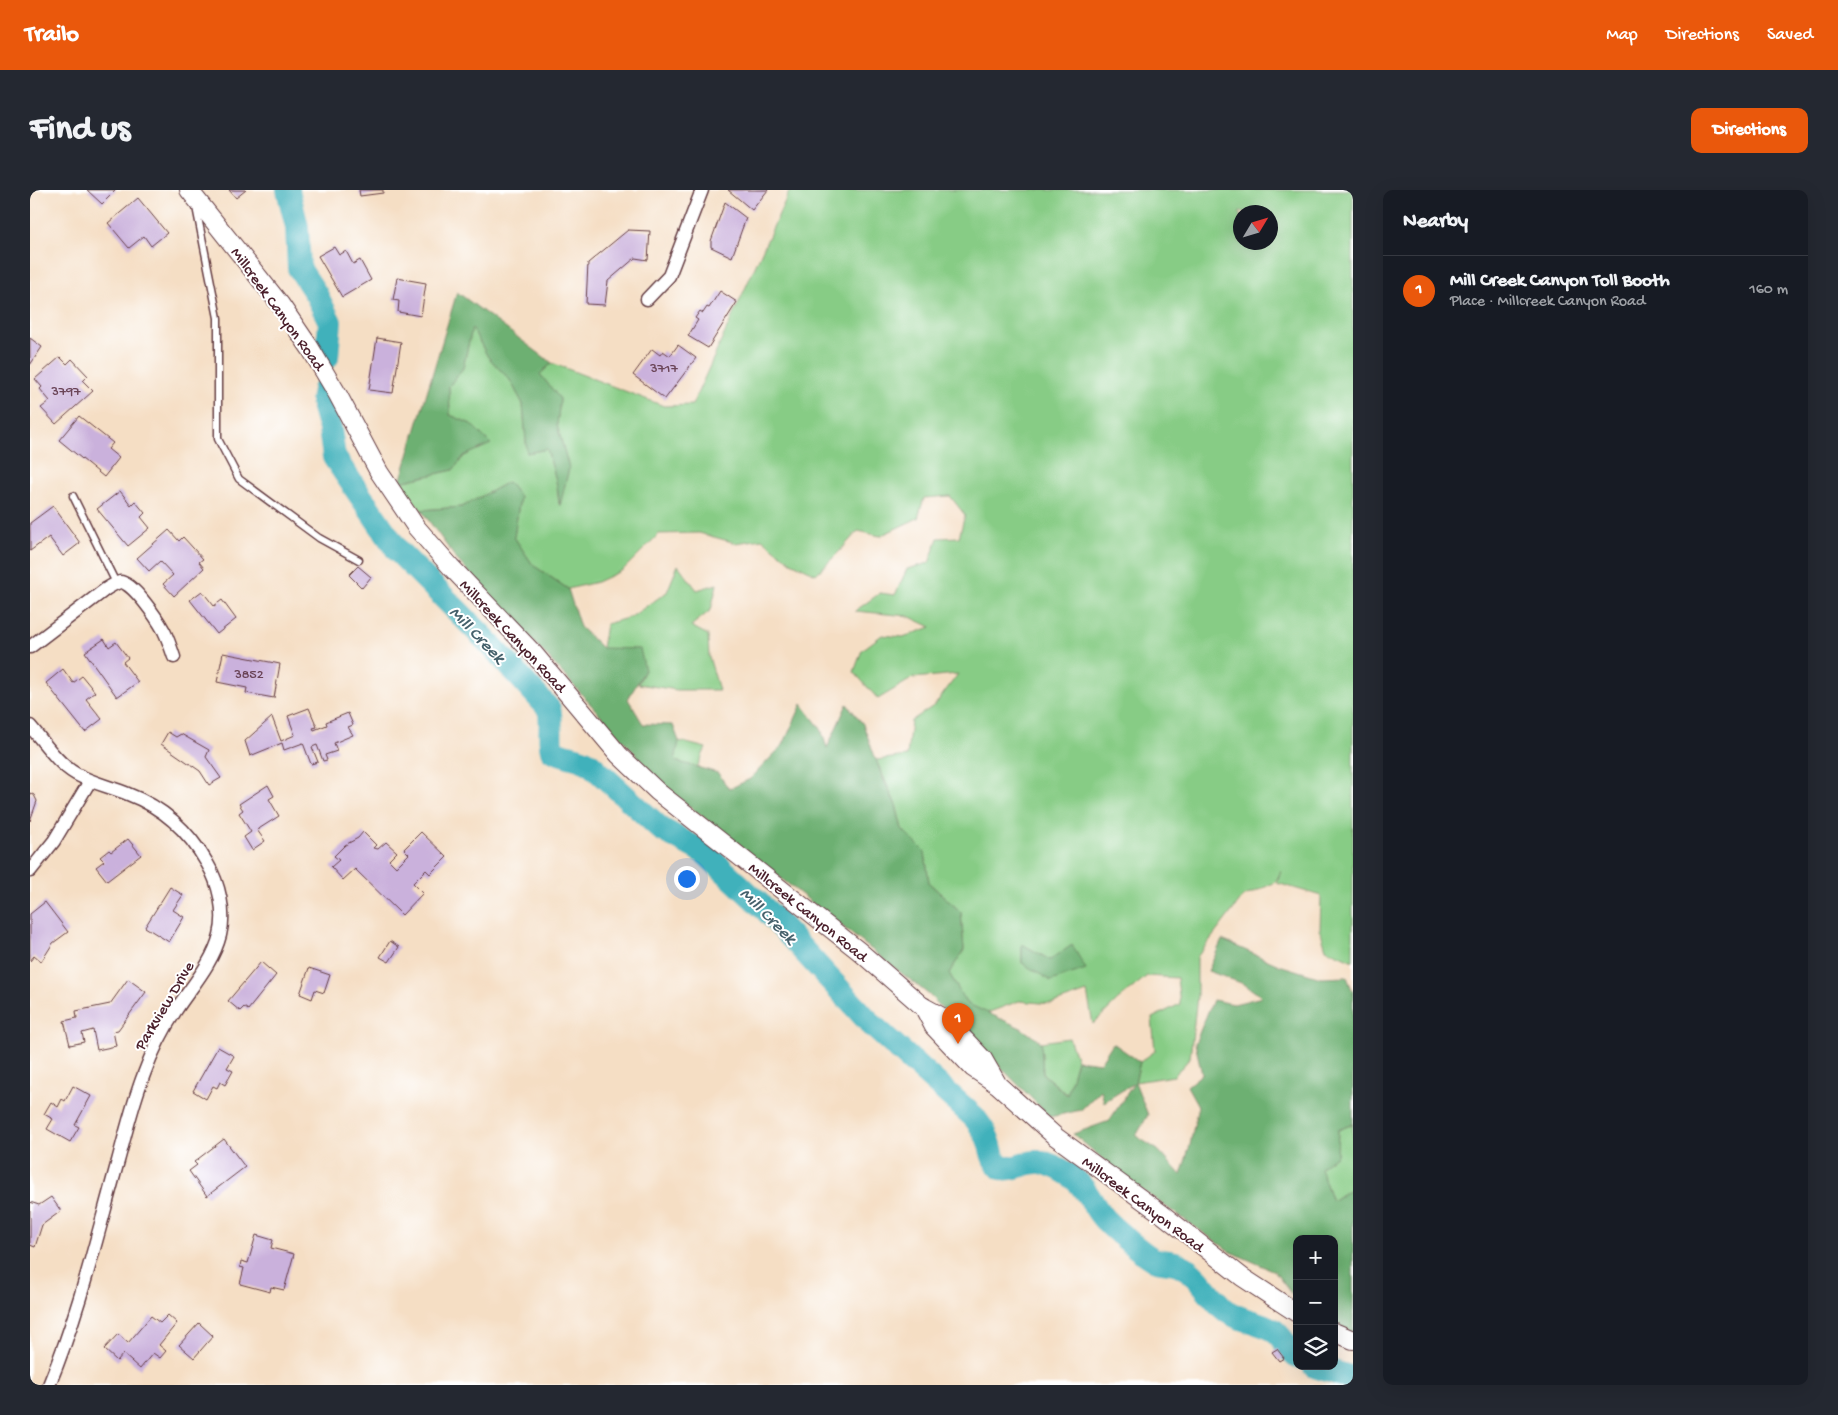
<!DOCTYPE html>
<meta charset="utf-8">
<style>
:root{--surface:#171b24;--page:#242831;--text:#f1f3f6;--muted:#9ea1a6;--line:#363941;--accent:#ea580c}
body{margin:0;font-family:"Gochi Hand",sans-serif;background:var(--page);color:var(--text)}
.controls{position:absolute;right:15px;bottom:15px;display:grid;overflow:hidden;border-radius:10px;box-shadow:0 5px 20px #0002}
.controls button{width:45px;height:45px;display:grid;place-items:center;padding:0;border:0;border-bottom:1px solid var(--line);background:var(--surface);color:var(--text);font:25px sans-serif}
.compass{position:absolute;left:1203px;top:15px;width:45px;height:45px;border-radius:50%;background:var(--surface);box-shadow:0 5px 20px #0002;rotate:52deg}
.you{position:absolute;left:656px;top:688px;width:18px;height:18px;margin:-12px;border:4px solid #fff;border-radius:50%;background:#1a73e8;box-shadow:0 0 0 8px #1a73e833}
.badge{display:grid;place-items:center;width:32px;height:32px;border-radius:50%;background:var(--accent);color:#fff;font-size:16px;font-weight:700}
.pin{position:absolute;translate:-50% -41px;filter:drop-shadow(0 1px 2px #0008)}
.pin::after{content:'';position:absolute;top:26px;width:18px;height:15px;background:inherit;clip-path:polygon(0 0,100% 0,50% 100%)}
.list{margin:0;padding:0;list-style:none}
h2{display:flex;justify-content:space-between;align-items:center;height:65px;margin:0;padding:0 20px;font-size:21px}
h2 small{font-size:16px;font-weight:400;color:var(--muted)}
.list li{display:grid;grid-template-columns:32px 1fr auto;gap:15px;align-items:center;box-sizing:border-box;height:70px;padding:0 20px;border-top:1px solid var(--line)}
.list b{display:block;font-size:19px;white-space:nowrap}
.list p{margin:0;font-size:16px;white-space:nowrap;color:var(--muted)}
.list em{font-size:16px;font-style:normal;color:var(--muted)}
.icon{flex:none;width:28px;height:28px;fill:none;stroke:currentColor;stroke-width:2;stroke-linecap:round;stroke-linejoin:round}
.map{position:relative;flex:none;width:1323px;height:1195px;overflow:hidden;border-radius:10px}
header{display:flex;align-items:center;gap:30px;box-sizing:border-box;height:70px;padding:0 25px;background:var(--accent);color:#fff}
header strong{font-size:24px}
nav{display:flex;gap:28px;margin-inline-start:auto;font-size:18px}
.intro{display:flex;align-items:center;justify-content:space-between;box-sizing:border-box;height:120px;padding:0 30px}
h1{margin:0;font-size:35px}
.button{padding:12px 22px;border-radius:10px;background:var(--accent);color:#fff;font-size:18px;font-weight:700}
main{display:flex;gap:30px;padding:0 30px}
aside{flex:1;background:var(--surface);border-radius:10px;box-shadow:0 5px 20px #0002}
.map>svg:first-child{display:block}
</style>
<header>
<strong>Trailo</strong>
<nav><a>Map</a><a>Directions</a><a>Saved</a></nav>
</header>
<div class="intro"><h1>Find us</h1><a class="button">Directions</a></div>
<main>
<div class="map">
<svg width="1323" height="1195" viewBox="0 0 1323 1195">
<rect width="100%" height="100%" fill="#fff"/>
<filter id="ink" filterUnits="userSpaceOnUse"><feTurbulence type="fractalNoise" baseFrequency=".02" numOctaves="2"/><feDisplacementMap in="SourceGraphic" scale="10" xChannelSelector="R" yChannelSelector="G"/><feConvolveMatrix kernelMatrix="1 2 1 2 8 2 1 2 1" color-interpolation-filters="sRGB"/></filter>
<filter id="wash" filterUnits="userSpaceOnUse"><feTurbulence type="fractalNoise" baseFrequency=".0096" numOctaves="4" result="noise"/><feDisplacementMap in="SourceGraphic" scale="20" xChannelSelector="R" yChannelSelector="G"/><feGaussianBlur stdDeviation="1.12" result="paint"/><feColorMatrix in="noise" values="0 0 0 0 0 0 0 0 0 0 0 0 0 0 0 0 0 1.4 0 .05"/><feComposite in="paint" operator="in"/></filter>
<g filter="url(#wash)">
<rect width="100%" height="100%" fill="#f5dec4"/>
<path fill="#87cc85" stroke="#687658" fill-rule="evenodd" d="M760 0H1323V771L1296 759 1290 739 1291 706 1247 693 1251 681 1246 692 1213 707 1167 767V806L1160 868 1144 886 1105 892 1110 872 1125 861 1122 828 1150 814 1147 788 1117 786 1088 810 1063 834 1057 802 1022 814 989 811 957 823 936 813 919 783 934 760 931 722 899 693 895 662 872 639 866 615 846 570 877 566 881 531 905 515 928 484 883 488 848 509 824 482 832 460 852 445 873 447 901 437 878 426 825 421 850 403 865 405 877 379 899 373 908 348 929 347 935 325 920 306 894 308 888 328 850 346 828 341 807 364 786 384 761 372 732 349 706 353 669 343 629 344 593 380 567 392 538 399 503 375 484 347 490 307 478 292 432 317 391 320 370 292 423 280 434 266 460 254 441 234 420 225 419 196 433 178 442 138 458 167 480 190 493 214 497 263 517 259 526 290 529 314 539 279 527 235 530 209 510 184 522 173 634 216 662 215ZM1210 22H1240V52H1210ZM992 754 1020 770 992 773Z
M648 375 667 400 687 394 681 420 661 436 678 445 679 467 689 500H647L608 494 615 480 572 458 576 434 601 427 637 402Z
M649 551 676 558 667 577 644 571Z
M1039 848 1047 870 1038 905 1013 884 1011 852Z
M1323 934V997L1302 1011 1290 978 1307 965 1308 940Z"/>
<path fill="#6db072" stroke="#5c684e" d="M427 102 522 173 510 184 530 209 527 235 539 278 530 316 526 290 517 259 497 263 493 214 480 190 458 167 442 138 433 178 419 196 420 225 441 234 461 254 434 266 423 280 370 292Z
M478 292 490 307 484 347 503 375 538 399 550 437 572 458 610 459 615 480 598 509 613 534 643 535 649 551 645 571 688 583 699 599 720 589 753 555 772 514 791 539 797 558 817 514 833 534 852 586 866 615 872 639 895 662 899 693 931 722 934 760 919 783 936 813 991 838 1011 852 1013 884 1037 905 1047 870 1070 873 1083 853 1110 872 1105 892 1118 925 1106 946 1128 960 1151 985 1160 955 1168 916 1157 896 1172 884 1165 853 1183 810 1204 814 1232 807 1214 794 1178 781 1192 750 1249 775 1291 788 1317 787 1323 802V934L1308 940 1307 965 1290 978 1302 1011 1323 997V1143L1304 1133V1049H1267V1111L1244 1081 1201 1062 1099 991 1043 944 1079 931 1104 893 1074 912 1071 900 1051 920 1020 927 898 804 636 598 526 476 427 370 391 320 432 317Z
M992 754 1020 770 1042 755 1056 779 1021 791 992 773Z"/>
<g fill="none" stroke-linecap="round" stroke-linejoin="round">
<path stroke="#41b1bb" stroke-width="24" d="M258 0 267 37 269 78 286 104 300 132 297 167
M294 200 292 211 300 239 304 267 368 361 460 454 519 519C523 532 518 546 522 560 534 567 547 566 559 573L631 639 675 663 737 721 842 835 944 927C950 935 956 942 959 952 963 964 961 968 971 978 985 981 1001 968 1015 973 1030 978 1046 987 1055 1001 1063 1011 1067 1023 1077 1032 1085 1040 1111 1062 1121 1068 1131 1073 1141 1070 1150 1075 1168 1083 1179 1105 1193 1118 1206 1130 1226 1131 1242 1139 1253 1146 1257 1159 1267 1167
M1284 1176 1323 1188"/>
</g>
<g id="blocks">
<path fill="#cab1dc" d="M57 0H86L72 14Z
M199 0H216L206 8Z
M329 0H353V3L330 6Z
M698 0H738L722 20Z
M108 8 137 43 121 56 114 46 99 58 78 33Z
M695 12 716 28 702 67 681 57V51Z
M598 40 620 41 618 70 605 68 578 91 575 115 556 114 558 73Z
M304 57 309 65 316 61 323 74 330 70 341 90 312 107 288 66Z
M367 88 396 93 391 126 368 122 369 111 363 110Z
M690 101 707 112 678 158 658 146 668 130 665 128 670 121 673 123 677 117 679 118Z
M0 148 12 157 0 175Z
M347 148 371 152 363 203 339 200Z
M648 155 666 168 635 209 603 185 622 159 630 165 633 161 640 166Z
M30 167 37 174 42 169 58 186 53 191 63 201 26 234 11 218 20 211 10 199 12 197 5 189Z
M49 226 83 253 78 259 89 268 74 287 29 250Z
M90 301 101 315 105 311 115 323 111 327 120 338 98 356 67 319Z
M23 316 50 353 33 366 19 347 0 361V333Z
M139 340 149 351 153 347 173 369 169 372 174 378 144 406 133 394 143 385 130 371 119 381 107 368Z
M328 376 341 387 332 398 319 385Z
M172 401 184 416 192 410 206 429 187 444 160 410Z
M74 449 79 457 86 452 98 468 93 472 108 492 87 507 55 462Z
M193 463 250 474 244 508 216 503 217 498 187 492Z
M33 479 43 493 52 486 65 502 56 509 72 529 55 542 16 493Z
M279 518 287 537 283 538 284 540 297 535 296 532 318 523 323 535 318 537 323 545 304 553 307 561 295 565 297 570 293 571 287 555 282 557 288 572 281 574 273 553 254 560 252 553 220 566 215 551 242 527 251 551 265 545 258 526Z
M138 542 146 547 151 544 179 560 176 567 191 588 179 595 170 581 131 554Z
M238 595 244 606 239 609 249 626 227 640 235 651 222 660 214 647 221 642 209 623 213 620 209 614Z
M0 603 4 605 7 611 0 631Z
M333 642 346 655 343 658 348 659 356 652 367 662 359 670 366 677 379 664 374 659 391 642 417 667 400 684 396 680 383 693 393 703 372 725 325 679 313 690 301 677 309 670 304 666 315 655 328 648Z
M98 649 111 665 77 691 66 677 74 671 70 667 79 660 81 662Z
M140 697 153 705 143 720 154 727 139 752 115 737Z
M15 712 38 742 23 753 11 772 4 766 0 771V724Z
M360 751 369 757 359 772 350 767Z
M231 772 246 785 218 820 214 817 210 821 198 811Z
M279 778 300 785 294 803 285 800 282 809 270 804Z
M98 789 116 802 88 840 83 841 86 856 67 860 63 840 52 843 54 852 40 855 34 831 47 828 46 821 80 814Z
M188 857 204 866 197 878 203 881 195 895 190 892 187 898 183 896 176 909 163 901Z
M43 896 61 906 45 935 49 937 40 952 17 939 23 929 14 924 21 912 28 917 32 909 35 911Z
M194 949 215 977 177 1006 159 981 167 975 164 972Z
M21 1007 31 1021 12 1035 5 1057 0 1055V1012L9 1015Z
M226 1045 243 1050 241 1058 264 1064 254 1100 241 1097 240 1102 210 1094 214 1078 210 1077 211 1071 218 1073Z
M138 1125 147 1133 129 1155 136 1161 130 1168 123 1163 110 1179 93 1164 87 1171 74 1159 88 1144 98 1153 121 1126 130 1133Z
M169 1133 183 1146 164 1168 149 1155Z
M1247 1159 1254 1168 1249 1171 1242 1162Z"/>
</g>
</g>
<g filter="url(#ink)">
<use href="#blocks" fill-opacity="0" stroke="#643c42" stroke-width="1"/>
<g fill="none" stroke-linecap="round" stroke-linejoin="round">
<g stroke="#643c42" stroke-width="9">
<path id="lane" d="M166 17 188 128V249L209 289 289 348 329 370
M43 306 86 393"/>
</g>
<g stroke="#643c42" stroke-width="15">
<path id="street" d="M617 109 639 86 672 0
M0 457 76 399C80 397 85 393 90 392 103 392 128 430 134 441 138 449 141 458 144 467
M0 536C14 552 27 573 46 584 62 593 81 597 98 604 132 617 159 641 177 673 189 693 196 722 190 745 183 773 161 797 146 820 133 840 122 862 114 884 103 912 96 942 88 971 67 1046 49 1123 19 1195
M0 681 24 651 60 591"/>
</g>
<g stroke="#643c42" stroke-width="20">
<path id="secondary" d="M159 0 250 114 280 158 308 205 349 282 386 337 421 377 504 464 589 565 628 602 829 761 892 816 914 828 953 869 968 895
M893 816 904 837 943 878 968 895 1026 947 1132 1024 1212 1087 1267 1123
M1304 1142 1323 1150"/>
</g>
<use href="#lane" stroke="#fff" stroke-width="6"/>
<use href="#street" stroke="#fff" stroke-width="12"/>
<use href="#secondary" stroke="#fff" stroke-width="18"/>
</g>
</g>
<g text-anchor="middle" stroke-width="4" stroke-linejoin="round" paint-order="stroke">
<g font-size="14" fill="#6a4457">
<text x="634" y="182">3717</text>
<text x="36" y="205">3797</text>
<text x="219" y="488">3852</text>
</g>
<g font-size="16" fill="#4a1f2b" stroke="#fff">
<text transform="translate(249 118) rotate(54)" y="6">Millcreek Canyon Road</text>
<text transform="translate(484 445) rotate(47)" y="6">Millcreek Canyon Road</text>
<text transform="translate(779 721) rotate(39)" y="6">Millcreek Canyon Road</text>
<text transform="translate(133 815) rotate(-59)" y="6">Parkview Drive</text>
<text transform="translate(1114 1013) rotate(37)" y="6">Millcreek Canyon Road</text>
</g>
<g font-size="18" font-style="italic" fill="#46616c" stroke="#fff">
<text transform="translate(448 444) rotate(46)" y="6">Mill Creek</text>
<text transform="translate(739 725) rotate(45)" y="6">Mill Creek</text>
</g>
</g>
</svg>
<div class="controls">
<button>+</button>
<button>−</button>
<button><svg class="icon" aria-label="layers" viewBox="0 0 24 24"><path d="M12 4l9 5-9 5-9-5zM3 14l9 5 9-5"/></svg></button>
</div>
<svg class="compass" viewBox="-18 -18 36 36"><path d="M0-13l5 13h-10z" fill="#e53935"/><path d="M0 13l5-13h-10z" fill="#9ea1a6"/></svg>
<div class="you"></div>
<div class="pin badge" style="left:928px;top:854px">1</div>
</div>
<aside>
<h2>Nearby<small></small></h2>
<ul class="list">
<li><span class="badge">1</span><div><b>Mill Creek Canyon Toll Booth</b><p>Place · Millcreek Canyon Road</p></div><em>160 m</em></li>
</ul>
</aside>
</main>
